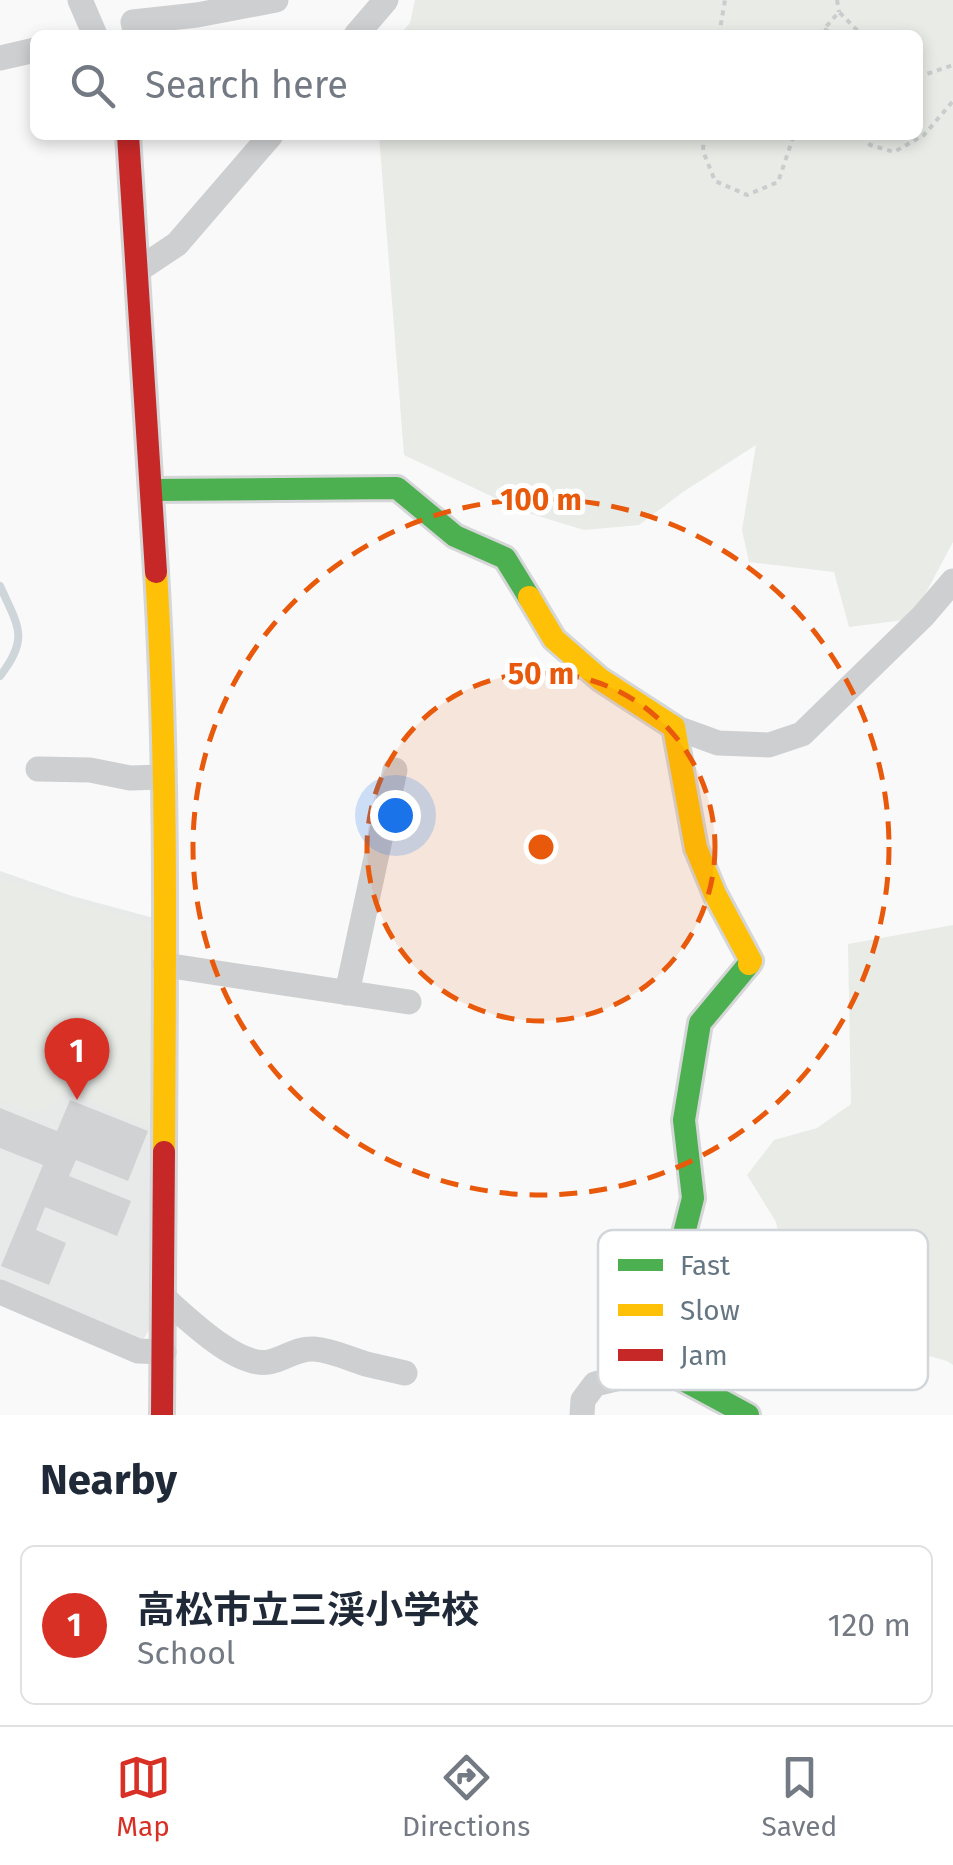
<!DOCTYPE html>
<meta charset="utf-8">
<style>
:root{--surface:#fff;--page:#f6f6f7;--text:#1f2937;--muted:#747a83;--line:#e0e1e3;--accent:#d93025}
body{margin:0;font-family:"Fira Sans","Noto Sans JP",sans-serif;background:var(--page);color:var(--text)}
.you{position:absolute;left:395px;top:815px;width:35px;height:35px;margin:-25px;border:8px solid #fff;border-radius:50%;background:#1a73e8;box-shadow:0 0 0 15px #1a73e833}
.badge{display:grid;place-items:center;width:65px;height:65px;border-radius:50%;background:var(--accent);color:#fff;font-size:32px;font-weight:700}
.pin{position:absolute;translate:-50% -82px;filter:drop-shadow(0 2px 5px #0008)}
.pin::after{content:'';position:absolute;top:52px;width:35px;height:30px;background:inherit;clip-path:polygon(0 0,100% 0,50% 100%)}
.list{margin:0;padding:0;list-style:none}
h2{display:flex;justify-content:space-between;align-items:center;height:130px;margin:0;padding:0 40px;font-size:42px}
h2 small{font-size:32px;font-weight:400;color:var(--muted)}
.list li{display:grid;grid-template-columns:65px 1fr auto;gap:30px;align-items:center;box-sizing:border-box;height:160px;margin:0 20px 20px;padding:0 20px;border:2px solid var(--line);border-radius:15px}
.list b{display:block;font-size:38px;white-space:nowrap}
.list p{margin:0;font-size:32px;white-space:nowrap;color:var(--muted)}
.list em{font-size:32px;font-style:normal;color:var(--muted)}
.icon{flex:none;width:55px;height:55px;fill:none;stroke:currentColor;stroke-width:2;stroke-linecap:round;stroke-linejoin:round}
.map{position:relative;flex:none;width:953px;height:1415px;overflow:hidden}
.search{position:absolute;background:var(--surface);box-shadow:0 5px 15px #0003;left:30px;right:30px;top:30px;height:110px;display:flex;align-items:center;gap:25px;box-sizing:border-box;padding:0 35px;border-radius:15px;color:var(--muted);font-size:38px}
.sheet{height:310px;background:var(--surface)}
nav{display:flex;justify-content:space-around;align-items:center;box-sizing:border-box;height:140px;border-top:2px solid var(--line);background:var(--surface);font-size:28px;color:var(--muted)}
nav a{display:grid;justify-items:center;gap:5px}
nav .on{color:var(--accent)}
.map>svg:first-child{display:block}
</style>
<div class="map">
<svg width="953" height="1415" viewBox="0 0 953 1415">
<rect width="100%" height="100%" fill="#f9f9f9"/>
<path fill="#e8e9e9" d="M0 871 72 896 154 918V1320L140 1346 0 1282Z"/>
<path fill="#e8ebe6" d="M415 0H953V542L912 619 849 627 834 572 749 562 742 530 756 445 683 492 639 525 584 530 525 512 404 455 379 135H918V35H399L410 23Z
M0 879 150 924V1127L65 1089 56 1104 33 1114 0 1100Z
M953 925V1365L947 1361 893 1346 848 1374 782 1350 678 1352 694 1291 763 1307 785 1265 776 1222 747 1175 774 1140 817 1128 851 1104 848 944Z"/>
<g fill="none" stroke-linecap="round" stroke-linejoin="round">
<path stroke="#ced6d9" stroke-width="8" d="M0 586C18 626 30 638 0 676"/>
</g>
<path fill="#d0d2d3" d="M70 1100 148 1131 128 1181 76 1160 69 1176 131 1201 117 1236 45 1207 36 1230 66 1243 49 1285 1 1266 43 1165 0 1148V1108L57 1131Z"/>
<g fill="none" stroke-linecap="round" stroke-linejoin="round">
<g stroke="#d5d6d7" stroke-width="28">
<path id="fast" d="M151 490 397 488 455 536 505 558 529 597
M748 1415 661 1368 655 1316 671 1285 693 1198 684 1120 700 1023 749 964"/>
</g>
<g stroke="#d5d6d7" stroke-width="28">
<path id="slow" d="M156 572C168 765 165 959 164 1152
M529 597 554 639 600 679 674 727 696 848 715 894 751 961 749 964"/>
</g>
<g stroke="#d5d6d7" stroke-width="28">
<path id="jam" d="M128 135 156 572
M162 1415 164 1152"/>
</g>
<path stroke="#cbcccd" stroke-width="4" stroke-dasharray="5 5" stroke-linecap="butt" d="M837 0 839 12
M824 29 836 35
M719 35 725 0
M822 35 824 29 839 12 862 35
M918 77 953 65
M704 135 703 151 715 181 747 195 778 182 794 135
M863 135 870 145 894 152 924 135 953 101"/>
<path stroke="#cecfd0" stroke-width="25" d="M80 0 95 35
M136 35 133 22 197 15 276 0
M356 35 386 0
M0 58 35 50
M138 270 177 244 271 135
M674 727 718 743 769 745 802 734 923 616 953 581
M38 769 90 770 130 778 163 777
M165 965 409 1002
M347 993 395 770
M0 1292 138 1351 164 1352
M164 1298C187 1318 237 1368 269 1362 285 1359 296 1348 314 1349 332 1350 349 1359 366 1364 379 1367 392 1370 405 1373
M582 1415 583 1400 595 1384 661 1368"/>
<use href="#fast" stroke="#4caf50" stroke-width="22"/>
<use href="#slow" stroke="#ffc107" stroke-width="22"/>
<use href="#jam" stroke="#c62828" stroke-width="22"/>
</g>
<circle cx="541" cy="847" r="174" fill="#e8590c" fill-opacity=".12"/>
<g fill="none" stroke="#e8590c" stroke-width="5" stroke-dasharray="18 12">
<circle cx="541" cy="847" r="174"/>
<circle cx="541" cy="847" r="348"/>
</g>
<rect x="598" y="1230" width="330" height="160" rx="15" fill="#fff" stroke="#d1d6da" stroke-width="2.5"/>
<rect x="618" y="1259" width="45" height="12" fill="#4caf50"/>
<rect x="618" y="1304" width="45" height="12" fill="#ffc107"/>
<rect x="618" y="1349" width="45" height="12" fill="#c62828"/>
<g font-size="28" fill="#657683">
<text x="680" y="1275">Fast</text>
<text x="680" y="1320">Slow</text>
<text x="680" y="1365">Jam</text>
</g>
<circle cx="541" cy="847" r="15" fill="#e8590c" stroke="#fff" stroke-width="5"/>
<g font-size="30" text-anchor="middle" font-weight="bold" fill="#e8590c" stroke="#fff" stroke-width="10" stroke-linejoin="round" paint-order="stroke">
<text x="541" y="510">100 m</text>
<text x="541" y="684">50 m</text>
</g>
</svg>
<div class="you"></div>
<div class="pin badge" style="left:77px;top:1100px">1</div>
<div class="search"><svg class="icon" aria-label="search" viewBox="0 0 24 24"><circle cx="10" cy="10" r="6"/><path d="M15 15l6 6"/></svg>Search here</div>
</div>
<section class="sheet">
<h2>Nearby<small></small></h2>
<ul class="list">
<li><span class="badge">1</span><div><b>高松市立三渓小学校</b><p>School</p></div><em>120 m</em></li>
</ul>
</section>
<nav>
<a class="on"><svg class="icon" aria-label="map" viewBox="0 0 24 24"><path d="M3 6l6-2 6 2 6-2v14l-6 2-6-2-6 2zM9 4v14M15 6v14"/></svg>Map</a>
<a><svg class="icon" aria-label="directions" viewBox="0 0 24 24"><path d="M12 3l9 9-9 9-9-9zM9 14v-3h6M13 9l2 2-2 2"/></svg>Directions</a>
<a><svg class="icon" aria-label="saved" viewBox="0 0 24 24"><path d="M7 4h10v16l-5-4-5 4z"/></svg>Saved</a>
</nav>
